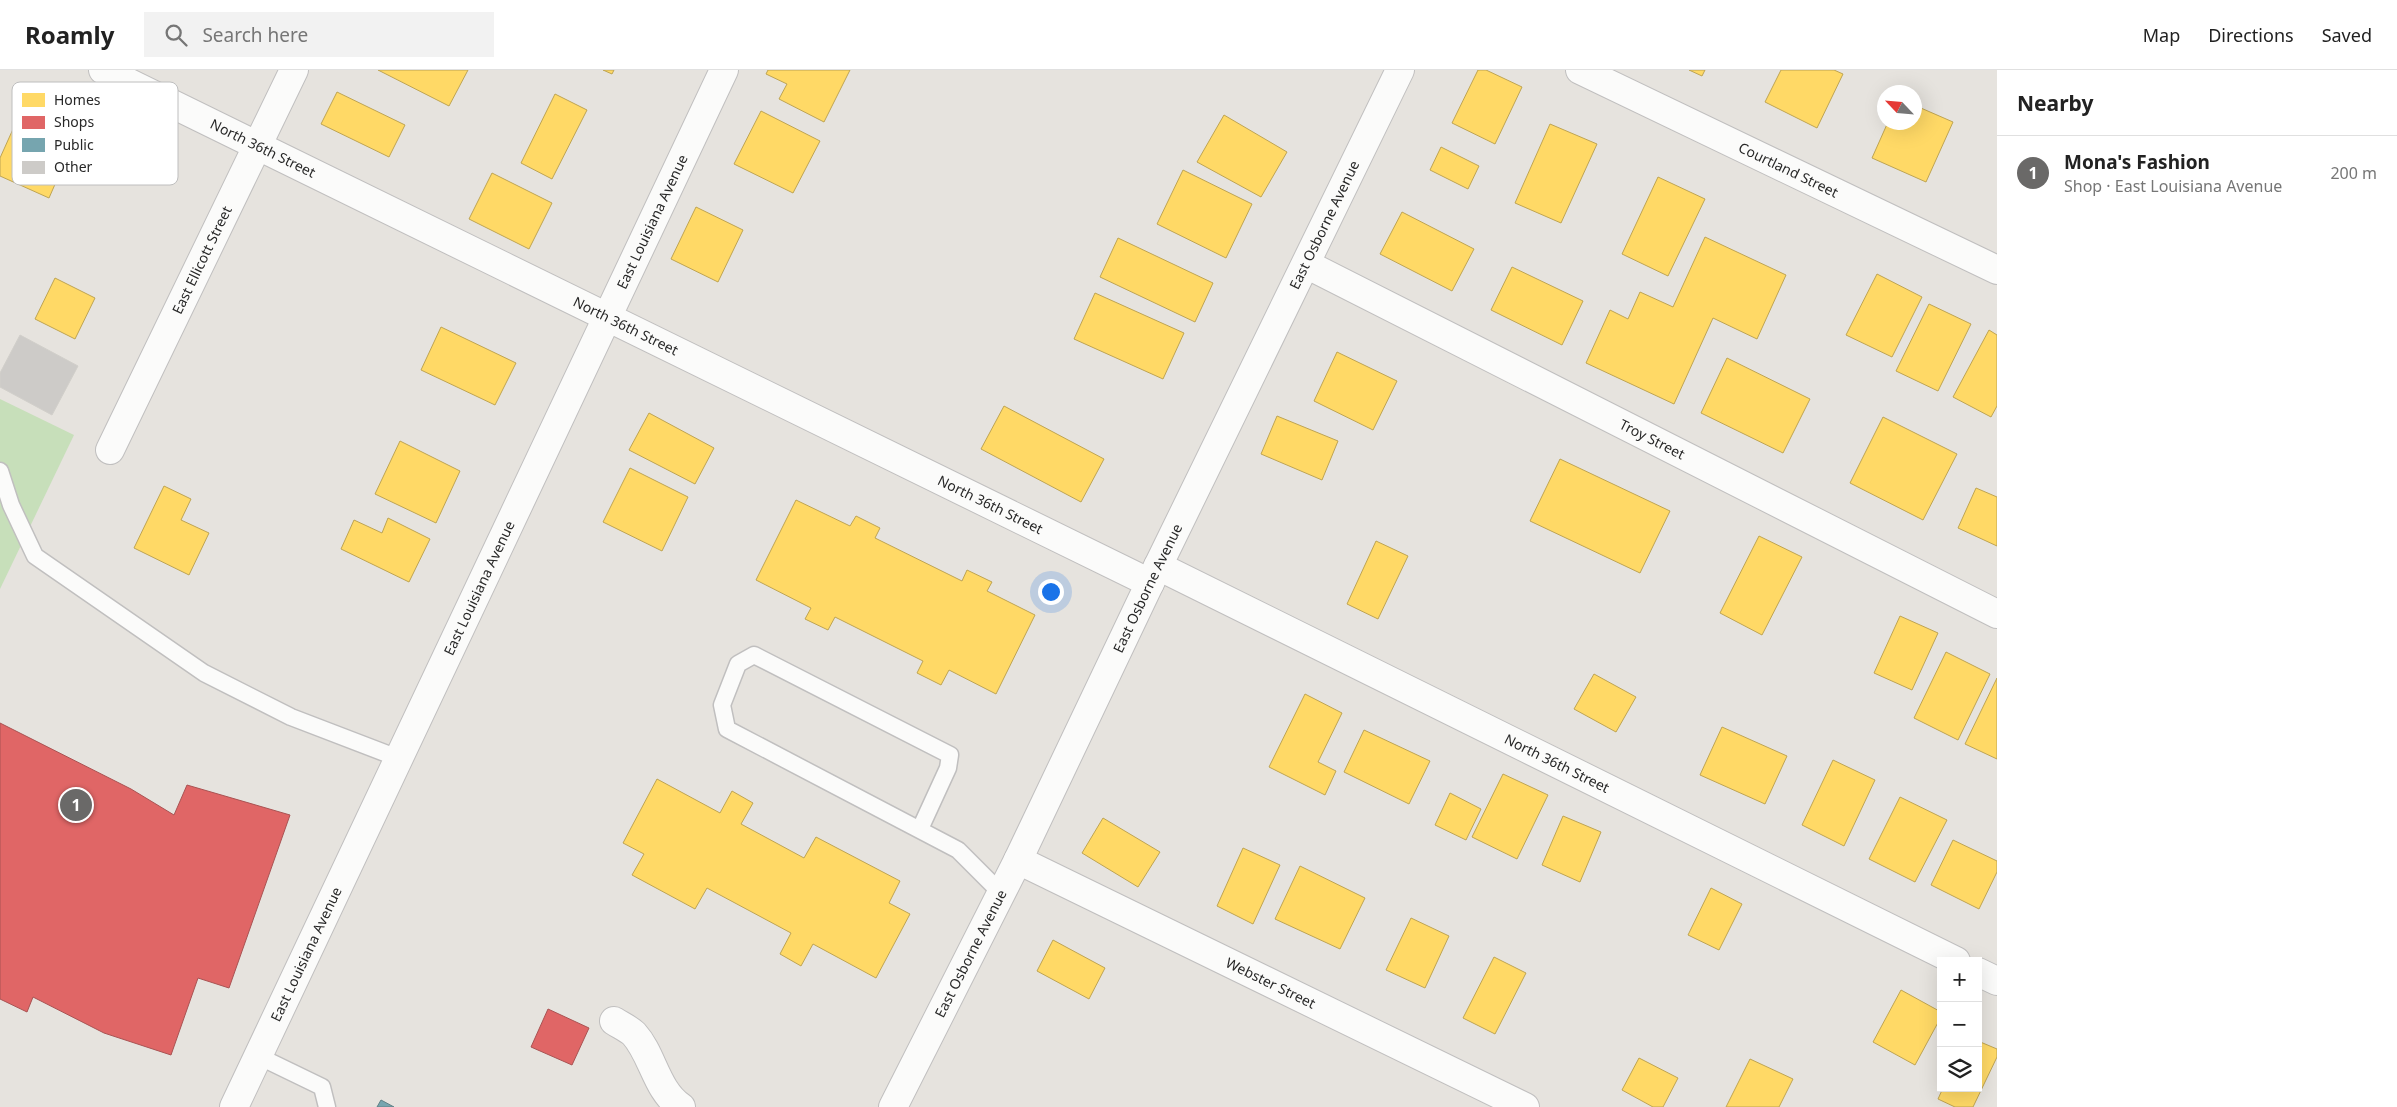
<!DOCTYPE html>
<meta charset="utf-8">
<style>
:root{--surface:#fff;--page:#f2f2f2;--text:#222;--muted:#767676;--line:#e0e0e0;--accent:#6a6968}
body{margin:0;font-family:"Noto Sans",sans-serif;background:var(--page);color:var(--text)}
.controls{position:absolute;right:15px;bottom:15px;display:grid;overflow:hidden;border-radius:0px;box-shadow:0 5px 20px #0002}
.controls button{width:45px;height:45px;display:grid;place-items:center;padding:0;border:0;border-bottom:1px solid var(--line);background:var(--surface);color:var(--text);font:25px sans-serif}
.compass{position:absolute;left:1877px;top:15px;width:45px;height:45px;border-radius:50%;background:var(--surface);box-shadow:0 5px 20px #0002;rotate:296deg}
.you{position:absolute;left:1050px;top:521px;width:18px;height:18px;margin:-12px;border:4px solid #fff;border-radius:50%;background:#1a73e8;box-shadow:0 0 0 8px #1a73e833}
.badge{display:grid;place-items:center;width:32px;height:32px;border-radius:50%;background:var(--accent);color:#fff;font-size:16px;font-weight:700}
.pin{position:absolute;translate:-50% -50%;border:2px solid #fff;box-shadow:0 1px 5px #0006}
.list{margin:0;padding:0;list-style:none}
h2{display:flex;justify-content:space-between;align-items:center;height:65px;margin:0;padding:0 20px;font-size:21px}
h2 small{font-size:16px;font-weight:400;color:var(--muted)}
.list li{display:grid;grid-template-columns:32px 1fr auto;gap:15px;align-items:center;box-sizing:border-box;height:75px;padding:0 20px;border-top:1px solid var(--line)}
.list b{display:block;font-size:19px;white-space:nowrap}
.list p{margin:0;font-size:16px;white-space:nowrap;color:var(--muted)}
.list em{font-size:16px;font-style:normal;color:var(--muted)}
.icon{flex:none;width:28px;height:28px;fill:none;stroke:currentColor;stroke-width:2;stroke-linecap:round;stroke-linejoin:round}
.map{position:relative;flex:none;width:1997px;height:1037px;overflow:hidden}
header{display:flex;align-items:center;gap:30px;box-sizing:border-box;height:70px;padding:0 25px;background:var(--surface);border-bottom:1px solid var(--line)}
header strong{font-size:24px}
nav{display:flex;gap:28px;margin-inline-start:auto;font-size:18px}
.search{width:350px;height:45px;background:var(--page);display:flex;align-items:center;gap:12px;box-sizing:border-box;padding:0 18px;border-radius:0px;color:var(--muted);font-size:19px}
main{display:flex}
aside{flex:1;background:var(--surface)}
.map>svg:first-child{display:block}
</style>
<header>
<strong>Roamly</strong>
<div class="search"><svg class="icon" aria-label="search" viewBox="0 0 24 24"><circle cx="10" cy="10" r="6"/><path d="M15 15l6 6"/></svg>Search here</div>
<nav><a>Map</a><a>Directions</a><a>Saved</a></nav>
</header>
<main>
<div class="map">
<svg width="1997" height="1037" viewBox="0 0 1997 1037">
<rect width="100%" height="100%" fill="#e6e3de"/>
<path fill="#c7dfba" d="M0 329 74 365 0 519Z"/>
<path fill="#ffd966" stroke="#bea453" d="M378 0H468L449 36Z
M603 0H614L612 4Z
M768 0H850L824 52 779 29 787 14 766 4Z
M1478 0H1486L1522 17 1495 74 1452 53Z
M1689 0H1705L1702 6Z
M1781 0H1834L1843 4 1817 58 1765 32Z
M337 22 405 55 389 87 321 54Z
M555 24 587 40 552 109 521 93Z
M1914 35 1953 52 1926 112 1872 88 1888 52H1914Z
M22 39 77 64 49 128 0 106V88Z
M761 41 820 71 793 123 734 94Z
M1224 45 1287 82 1261 127 1197 92Z
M1550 54 1597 74 1561 153 1515 133Z
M1441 77 1479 96 1468 119 1430 100Z
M1183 100 1252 134 1226 188 1157 154Z
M492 103 552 133 529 179 469 149Z
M1658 107 1705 129 1668 206 1622 184Z
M696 137 743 160 718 212 671 189Z
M1402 142 1474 179 1452 221 1380 184Z
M1705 167 1786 205 1757 269 1713 248 1674 334 1586 293 1610 240 1628 249 1640 222 1673 237Z
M1118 168 1213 213 1195 252 1100 207Z
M1512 197 1583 231 1562 275 1491 240Z
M1877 204 1922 227 1892 287 1846 265Z
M55 208 95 228 75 269 35 249Z
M1095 223 1184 263 1163 309 1074 269Z
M1929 234 1971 254 1938 321 1896 301Z
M441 257 516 293 495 335 421 300Z
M1989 260 1997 265V336L1991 347 1953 327Z
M1337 282 1397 311 1373 360 1314 331Z
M1727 288 1810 329 1783 383 1701 343Z
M1004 336 1104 389 1081 432 981 379Z
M649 343 714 378 695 414 629 380Z
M1277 346 1338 371 1322 410 1261 384Z
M1883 347 1957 384 1923 450 1850 413Z
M400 371 460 401 436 453 375 424Z
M1560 389 1670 441 1640 503 1530 451Z
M630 398 688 427 662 481 603 452Z
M164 416 191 429 181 450 209 463 189 505 134 478Z
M1976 418 1997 427V476L1958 458Z
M796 430 850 456 856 446 880 458 875 468 962 511 967 500 992 512 987 521 1035 545 996 624 949 600 941 615 917 603 923 591 835 547 828 560 805 549 811 538 756 510Z
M388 448 430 469 409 512 341 479 354 450 382 463Z
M1759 466 1802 487 1762 565 1720 543Z
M1376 471 1408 486 1378 549 1347 534Z
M1900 546 1938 563 1912 620 1874 603Z
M1946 582 1990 604 1958 670 1914 648Z
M1594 604 1636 627 1616 662 1574 639Z
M1997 608V689L1965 674Z
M1305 624 1342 643 1318 692 1336 701 1325 725 1269 697Z
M1722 657 1787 686 1765 734 1700 705Z
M1364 660 1430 691 1409 734 1344 702Z
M1833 690 1875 710 1844 776 1802 755Z
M1503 704 1548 725 1517 789 1472 767Z
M657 709 720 743 732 721 753 733 741 754 804 788 816 767 900 811 889 833 910 844 876 908 813 874 801 896 780 884 791 863 707 818 695 839 632 805 644 784 623 773Z
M1450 723 1481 739 1466 770 1435 755Z
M1900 727 1947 750 1915 812 1869 789Z
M1563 746 1601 762 1580 812 1542 795Z
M1103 748 1160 782 1138 817 1082 783Z
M1953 770 1997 791V802L1979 839 1931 815Z
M1243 778 1280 795 1253 854 1217 836Z
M1300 796 1365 828 1340 879 1275 849Z
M1711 818 1742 834 1719 880 1688 865Z
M1411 848 1449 866 1425 918 1386 900Z
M1053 870 1105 898 1089 929 1037 901Z
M1494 887 1526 903 1495 964 1463 948Z
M1901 920 1941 942V947L1915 995 1873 972Z
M1978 971 1997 979V987L1973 1037H1955L1938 1029 1943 1018H1978Z
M1639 988 1678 1008 1663 1037H1653L1622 1020Z
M1750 989 1793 1009 1779 1037H1726Z"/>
<path fill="#e06666" stroke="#a95353" d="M0 653 131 719 174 745 187 715 290 745 229 918 198 908 171 985 104 963 33 927 27 942 0 929Z
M548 939 589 958 572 995 531 977Z"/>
<path fill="#76a5af" stroke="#5f8086" d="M381 1030 394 1037H377Z"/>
<path fill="#cdcbc8" stroke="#d1cfca" d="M20 265 78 296 52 345 0 317V303Z"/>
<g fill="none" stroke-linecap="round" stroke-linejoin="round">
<g stroke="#c0bfbf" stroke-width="19">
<path id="service" d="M0 401 11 435 35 486 204 603 291 647 398 688
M920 759 948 698 950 685 754 585 738 594 722 635 727 659 958 780 1001 823
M258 986 322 1017 327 1037"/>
</g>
<g stroke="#c0bfbf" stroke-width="30">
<g id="minor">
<path id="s1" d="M103 0 1150 513"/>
<path id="s2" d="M1580 0 1997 200"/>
<path id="s3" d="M1306 194 1997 544"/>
<path id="s4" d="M110 380 294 0"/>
<path id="s5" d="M1158 496 1956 891"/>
<path id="s6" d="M1018 790 1525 1037"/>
<path d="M1978 902 1997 911"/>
<path d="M614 951C620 955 629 959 634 964 653 985 656 1020 681 1037"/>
<path id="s7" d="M234 1037 724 0"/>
</g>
</g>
<g stroke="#c0bfbf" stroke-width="30">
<g id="tertiary">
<path id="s8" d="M893 1037 1018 790 1158 496 1400 0"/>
</g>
</g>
<use href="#service" stroke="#fbfbfa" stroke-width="16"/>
<use href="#minor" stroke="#fbfbfa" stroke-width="28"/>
<use href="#tertiary" stroke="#fbfbfa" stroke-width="28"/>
</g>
<g text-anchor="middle" stroke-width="5" stroke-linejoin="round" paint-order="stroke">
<g font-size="14" fill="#282828" stroke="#fff">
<text dy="5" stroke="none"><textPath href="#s1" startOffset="178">North 36th Street</textPath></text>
<text dy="5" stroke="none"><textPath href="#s2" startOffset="231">Courtland Street</textPath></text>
<text dy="5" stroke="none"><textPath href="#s7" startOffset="979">East Louisiana Avenue</textPath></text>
<text dy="5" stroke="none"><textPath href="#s8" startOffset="982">East Osborne Avenue</textPath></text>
<text dy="5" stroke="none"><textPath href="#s4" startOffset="211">East Ellicott Street</textPath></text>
<text dy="5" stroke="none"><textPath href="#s1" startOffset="582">North 36th Street</textPath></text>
<text dy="5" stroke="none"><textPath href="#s3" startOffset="388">Troy Street</textPath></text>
<text dy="5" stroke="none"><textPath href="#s1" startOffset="988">North 36th Street</textPath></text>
<text dy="5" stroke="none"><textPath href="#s7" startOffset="574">East Louisiana Avenue</textPath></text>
<text dy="5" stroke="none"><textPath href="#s8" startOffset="578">East Osborne Avenue</textPath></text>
<text dy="5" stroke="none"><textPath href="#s5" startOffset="445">North 36th Street</textPath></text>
<text dy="5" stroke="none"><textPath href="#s8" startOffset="172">East Osborne Avenue</textPath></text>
<text dy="5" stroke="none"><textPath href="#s7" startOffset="169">East Louisiana Avenue</textPath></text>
<text dy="5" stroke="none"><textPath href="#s6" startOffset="281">Webster Street</textPath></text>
</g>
</g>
<rect x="12" y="12" width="166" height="103" rx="8" fill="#fff" stroke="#bebebe" stroke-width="1"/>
<rect x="22" y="23" width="23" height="14" fill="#ffd966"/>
<rect x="22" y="46" width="23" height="13" fill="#e06666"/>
<rect x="22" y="68" width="23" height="14" fill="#76a5af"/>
<rect x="22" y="91" width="23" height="13" fill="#cdcbc8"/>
<g font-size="14" fill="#282828">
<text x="54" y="35">Homes</text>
<text x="54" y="57">Shops</text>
<text x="54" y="80">Public</text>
<text x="54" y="102">Other</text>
</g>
</svg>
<div class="controls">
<button>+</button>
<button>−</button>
<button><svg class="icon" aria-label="layers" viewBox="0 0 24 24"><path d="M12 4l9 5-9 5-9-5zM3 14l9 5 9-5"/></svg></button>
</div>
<svg class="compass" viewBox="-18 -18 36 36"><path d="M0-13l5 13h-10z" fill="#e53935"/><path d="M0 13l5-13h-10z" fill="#767676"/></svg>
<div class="you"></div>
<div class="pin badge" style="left:76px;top:735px">1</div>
</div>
<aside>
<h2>Nearby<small></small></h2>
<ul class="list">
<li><span class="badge">1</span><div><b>Mona's Fashion</b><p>Shop · East Louisiana Avenue</p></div><em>200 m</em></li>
</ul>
</aside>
</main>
